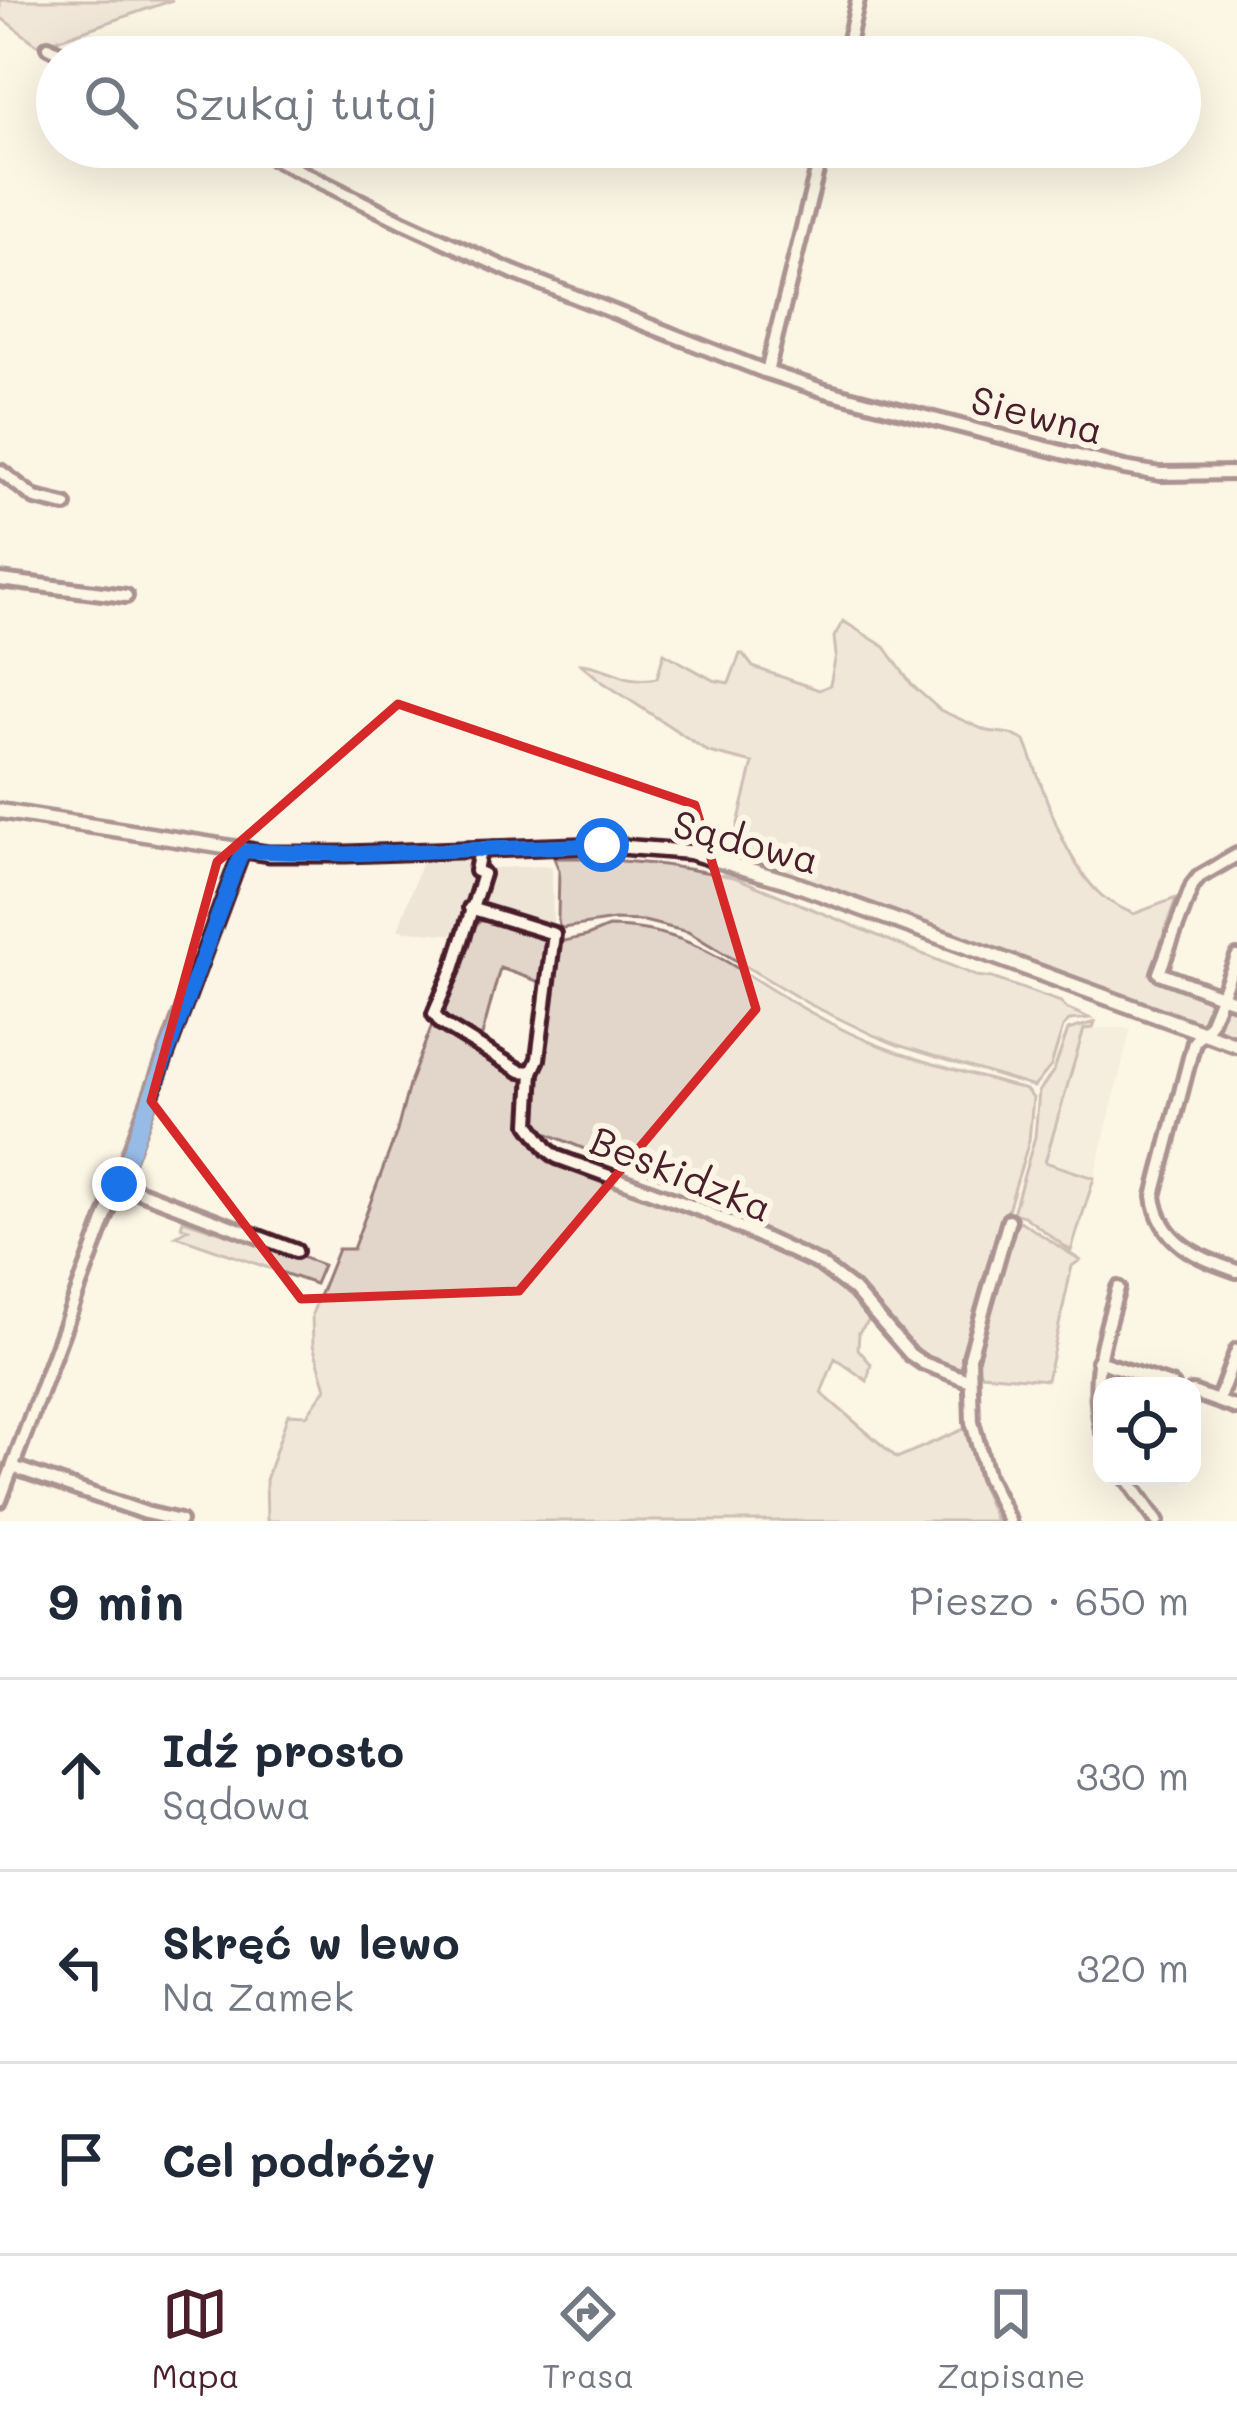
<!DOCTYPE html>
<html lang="pl">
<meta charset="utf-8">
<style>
:root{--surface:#fff;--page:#f2f2f3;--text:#1f2937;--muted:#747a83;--line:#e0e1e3;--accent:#4a1f2b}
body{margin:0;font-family:Mali,sans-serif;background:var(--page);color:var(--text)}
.controls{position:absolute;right:36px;bottom:36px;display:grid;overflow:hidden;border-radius:24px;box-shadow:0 12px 48px #0002}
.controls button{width:108px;height:108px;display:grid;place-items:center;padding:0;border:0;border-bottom:3px solid var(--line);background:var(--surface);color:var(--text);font:60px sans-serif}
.stop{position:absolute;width:36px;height:36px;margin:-27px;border:9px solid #1a73e8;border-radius:50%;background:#fff}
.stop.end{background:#1a73e8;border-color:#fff;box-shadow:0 3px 12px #0008}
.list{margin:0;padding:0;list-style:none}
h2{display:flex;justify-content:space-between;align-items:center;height:156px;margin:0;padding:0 48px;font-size:51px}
h2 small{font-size:39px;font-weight:400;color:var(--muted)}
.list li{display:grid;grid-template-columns:78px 1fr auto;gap:36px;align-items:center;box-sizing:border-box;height:192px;padding:0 48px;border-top:3px solid var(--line)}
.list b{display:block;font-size:45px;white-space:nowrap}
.list p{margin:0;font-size:39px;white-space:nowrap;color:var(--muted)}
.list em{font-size:39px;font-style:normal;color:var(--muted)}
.icon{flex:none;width:66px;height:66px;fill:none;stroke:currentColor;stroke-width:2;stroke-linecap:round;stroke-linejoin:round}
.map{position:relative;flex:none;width:1237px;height:1521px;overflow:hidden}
.search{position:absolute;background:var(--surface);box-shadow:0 12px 48px #0002;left:36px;right:36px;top:36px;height:132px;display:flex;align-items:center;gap:30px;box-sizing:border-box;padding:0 42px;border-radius:66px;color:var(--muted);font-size:45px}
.sheet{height:732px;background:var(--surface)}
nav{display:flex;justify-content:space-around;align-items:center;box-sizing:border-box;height:168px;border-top:3px solid var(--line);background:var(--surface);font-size:33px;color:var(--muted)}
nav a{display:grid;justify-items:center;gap:6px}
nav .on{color:var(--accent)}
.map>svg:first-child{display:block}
</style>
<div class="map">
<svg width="1237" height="1521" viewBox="0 0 1237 1521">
<rect width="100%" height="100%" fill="#fcf5e5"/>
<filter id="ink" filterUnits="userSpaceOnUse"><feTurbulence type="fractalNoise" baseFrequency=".00833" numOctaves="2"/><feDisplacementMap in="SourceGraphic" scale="24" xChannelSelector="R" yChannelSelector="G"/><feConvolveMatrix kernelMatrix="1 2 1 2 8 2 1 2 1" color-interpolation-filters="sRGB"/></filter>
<g filter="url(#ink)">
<path fill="#eee5d7" d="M485 859 488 868 552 866 553 928 544 924 538 931 485 918 458 935 398 930 422 861Z
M1084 1028H1131L1094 1178 1044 1163Z"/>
<path fill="#e2d5ca" stroke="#967a7a" stroke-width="3" d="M0 0H173L39 46 0 17Z
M843 621 885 647 912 685 940 710 987 731 1011 734 1025 741C1045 790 1061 858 1101 895 1109 903 1123 909 1134 914L1176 898 1150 974 1237 1007V1038L1053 968 733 856V844L753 763 709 752 601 681 581 664C610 666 625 685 657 678L664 653 713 680 729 683 740 654H743L753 667 819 690 830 685 836 655 834 637Z
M591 858 664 865 734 877 976 976 992 978 1061 1002 1066 1008 1089 1018 1070 1020 1063 1027 1051 1066 1034 1087 898 1045 873 1035 809 1004 688 932 644 921 614 920 563 928 559 926 558 919 559 870 554 858Z
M485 918 538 931 549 941 545 980 537 981 500 968 480 1043 438 1015 465 932Z
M608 927C676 927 715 954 769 988 795 1004 823 1020 850 1033 905 1059 968 1073 1026 1090L1033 1098 1029 1141 982 1296 966 1369C912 1379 894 1320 860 1292 823 1259 782 1246 739 1224 728 1219 720 1210 709 1203 684 1187 653 1174 625 1164L619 1152 606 1158 527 1125 538 1146 555 1159 602 1177 660 1196 818 1266 861 1301 873 1316 859 1332 858 1349 871 1364 867 1381 835 1358 821 1393 897 1458 966 1428 978 1479 996 1521H267L266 1480 288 1414 307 1415 326 1388 313 1345 312 1314 338 1249H353L397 1131 409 1085 434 1020 521 1075H536L543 1052 559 942 587 936Z
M1095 1022 1093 1028 1084 1029 1045 1162 1094 1178 1071 1251 1024 1216 1013 1213 1035 1137 1039 1092 1054 1070 1068 1030Z
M183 1220 256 1244 264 1243 323 1265 315 1284 176 1236 188 1229 181 1227Z
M1020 1221 1080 1260 1072 1266 1047 1380 981 1374 976 1363 1013 1228Z"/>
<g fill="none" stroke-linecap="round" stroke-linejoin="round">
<g stroke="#4a1f2b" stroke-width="20">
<path id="minor" d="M48 47 68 57
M845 57 858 0
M251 147 401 221 513 272 764 371 825 391 1124 468 1160 474 1237 473
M767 372 823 147
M0 471 35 498 65 505
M0 580 126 596
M480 850 476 871 483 874 453 969 434 1014 441 1023 520 1071 532 1072
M1237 855 1199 877 1192 886 1159 973 1237 1002
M470 908 554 934 538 1059 532 1072 529 1124 548 1150 557 1157 702 1210 820 1264 854 1290 910 1354 923 1363 970 1381
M1237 957 1210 1024 1194 1042 1154 1196C1160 1243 1197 1257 1237 1271
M119 1184 296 1251
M1009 1220 970 1357 972 1422 987 1477 1009 1521
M1098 1361 1173 1386
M1192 1392 1237 1408
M1218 1401 1237 1350
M1102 1430C1090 1375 1103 1341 1118 1288
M13 1467 146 1513 180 1521
M1125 1476 1157 1521
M0 1500 242 851"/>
</g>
<g stroke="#4a1f2b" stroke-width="21">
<path id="major" d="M0 811 269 854H346L602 845 690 852 787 881 1237 1045"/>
</g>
<use href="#minor" stroke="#fcf5e5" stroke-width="10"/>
<use href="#major" stroke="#fcf5e5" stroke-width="12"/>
</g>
</g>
<g fill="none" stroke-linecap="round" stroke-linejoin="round" filter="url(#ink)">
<path stroke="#1a73e8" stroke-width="15" d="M119 1184 242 851 346 854 602 845"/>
</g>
<path d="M0 0H1237V1521H0ZM398 704 695 805 756 1009 519 1291 301 1299 151 1101 217 862Z" fill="#fcf5e5" fill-opacity=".55" fill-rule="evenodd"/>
<path fill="none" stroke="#d62828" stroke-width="9" stroke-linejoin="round" d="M398 704 695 805 756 1009 519 1291 301 1299 151 1101 217 862Z"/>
<g text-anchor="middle" stroke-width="12" stroke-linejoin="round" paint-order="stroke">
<g font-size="39" fill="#4a1f2b" stroke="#fcf5e5">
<text transform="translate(1037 415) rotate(14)" y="14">Siewna</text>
<text transform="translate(746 842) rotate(15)" y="14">Sądowa</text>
<text transform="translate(681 1174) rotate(22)" y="14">Beskidzka</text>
</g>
</g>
</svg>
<div class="controls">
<button><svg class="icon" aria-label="locate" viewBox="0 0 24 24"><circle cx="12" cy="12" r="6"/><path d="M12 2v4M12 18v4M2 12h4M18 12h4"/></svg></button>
</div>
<div class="stop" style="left:602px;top:845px"></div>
<div class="stop end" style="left:119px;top:1184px"></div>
<div class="search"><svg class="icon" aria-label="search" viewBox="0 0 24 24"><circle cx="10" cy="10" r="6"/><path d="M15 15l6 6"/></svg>Szukaj tutaj</div>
</div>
<section class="sheet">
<h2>9 min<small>Pieszo · 650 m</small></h2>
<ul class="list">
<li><svg class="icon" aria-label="ahead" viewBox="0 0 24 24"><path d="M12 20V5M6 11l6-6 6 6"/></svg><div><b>Idź prosto</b><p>Sądowa</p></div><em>330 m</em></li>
<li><svg class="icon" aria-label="left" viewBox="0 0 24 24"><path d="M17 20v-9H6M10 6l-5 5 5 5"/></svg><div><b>Skręć w lewo</b><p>Na Zamek</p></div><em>320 m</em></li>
<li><svg class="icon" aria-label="arrive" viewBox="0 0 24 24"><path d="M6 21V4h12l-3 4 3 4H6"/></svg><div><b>Cel podróży</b></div></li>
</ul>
</section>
<nav>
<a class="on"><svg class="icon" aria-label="map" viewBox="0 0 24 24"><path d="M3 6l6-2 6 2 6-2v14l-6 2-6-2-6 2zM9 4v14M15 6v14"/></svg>Mapa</a>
<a><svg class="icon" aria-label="directions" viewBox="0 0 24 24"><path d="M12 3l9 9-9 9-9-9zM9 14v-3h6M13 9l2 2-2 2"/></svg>Trasa</a>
<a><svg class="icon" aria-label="saved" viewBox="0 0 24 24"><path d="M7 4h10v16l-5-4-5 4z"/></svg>Zapisane</a>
</nav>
